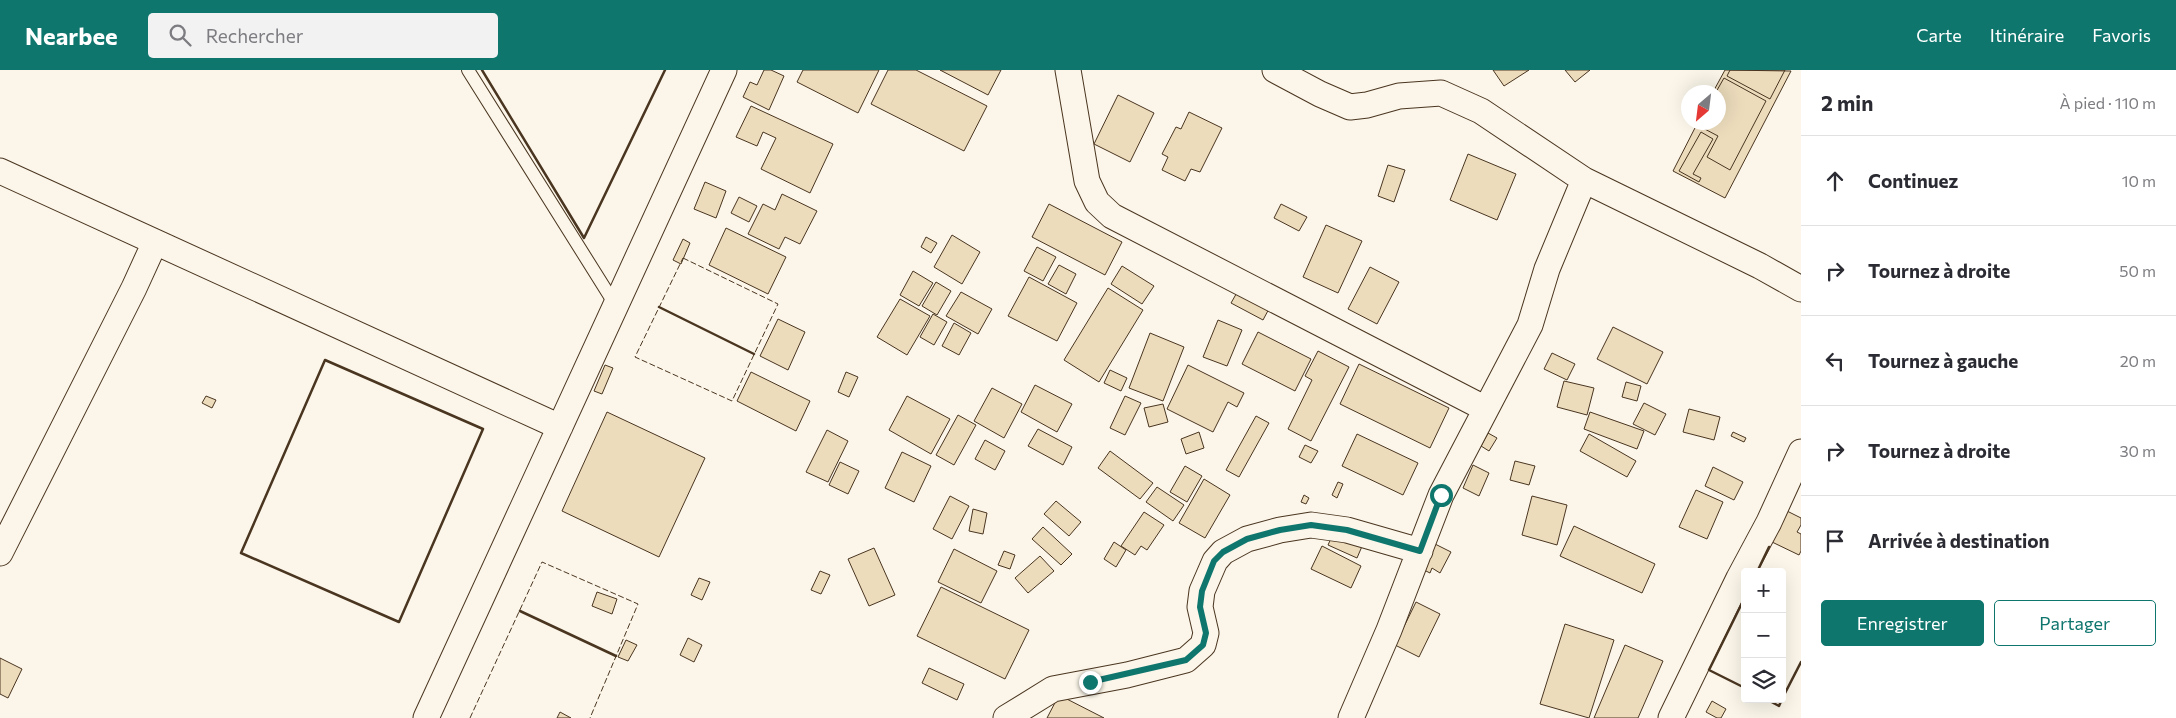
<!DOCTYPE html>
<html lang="fr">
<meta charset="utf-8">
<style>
:root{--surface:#fff;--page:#f2f2f3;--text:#2b2b33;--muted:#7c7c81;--line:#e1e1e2;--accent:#0f766e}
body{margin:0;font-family:Commissioner,sans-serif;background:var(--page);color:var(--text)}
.controls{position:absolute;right:15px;bottom:15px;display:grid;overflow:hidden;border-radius:5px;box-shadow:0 5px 20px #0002}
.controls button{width:45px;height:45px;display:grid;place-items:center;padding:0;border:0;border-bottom:1px solid var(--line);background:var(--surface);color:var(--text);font:25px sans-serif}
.compass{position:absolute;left:1681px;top:15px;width:45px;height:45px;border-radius:50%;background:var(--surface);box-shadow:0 5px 20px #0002;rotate:208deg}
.stop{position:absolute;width:15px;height:15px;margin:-11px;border:4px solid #0f766e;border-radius:50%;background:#fff}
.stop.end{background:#0f766e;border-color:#fff;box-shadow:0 1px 5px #0008}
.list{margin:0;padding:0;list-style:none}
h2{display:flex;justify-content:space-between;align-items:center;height:65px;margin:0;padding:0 20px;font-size:21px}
h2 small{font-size:16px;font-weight:400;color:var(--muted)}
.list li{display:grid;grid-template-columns:32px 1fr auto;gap:15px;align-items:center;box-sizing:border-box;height:90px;padding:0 20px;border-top:1px solid var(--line)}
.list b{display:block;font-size:19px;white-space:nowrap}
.list em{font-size:16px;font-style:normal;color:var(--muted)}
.actions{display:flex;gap:10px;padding:15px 20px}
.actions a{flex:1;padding:11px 0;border:1px solid var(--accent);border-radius:5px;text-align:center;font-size:18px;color:var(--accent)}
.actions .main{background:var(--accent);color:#fff}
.icon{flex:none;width:28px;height:28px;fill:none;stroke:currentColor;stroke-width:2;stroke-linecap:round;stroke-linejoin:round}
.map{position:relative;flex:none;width:1801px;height:648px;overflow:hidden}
header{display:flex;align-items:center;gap:30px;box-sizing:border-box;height:70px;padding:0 25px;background:var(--accent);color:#fff}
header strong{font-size:24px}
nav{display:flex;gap:28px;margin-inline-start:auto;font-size:18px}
.search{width:350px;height:45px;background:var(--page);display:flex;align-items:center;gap:12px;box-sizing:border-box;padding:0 18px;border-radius:5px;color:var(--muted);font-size:19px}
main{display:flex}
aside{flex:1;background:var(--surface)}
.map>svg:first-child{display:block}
</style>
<header>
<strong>Nearbee</strong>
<div class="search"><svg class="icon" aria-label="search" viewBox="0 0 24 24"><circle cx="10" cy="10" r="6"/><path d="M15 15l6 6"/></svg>Rechercher</div>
<nav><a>Carte</a><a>Itinéraire</a><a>Favoris</a></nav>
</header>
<main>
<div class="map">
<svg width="1801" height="648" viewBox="0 0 1801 648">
<rect width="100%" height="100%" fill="#fbf6e9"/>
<path fill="#ecdcbc" stroke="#4a3520" d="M764 0H771L784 6 769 40 743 27 750 12 757 15Z
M803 0H879L858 43 797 12Z
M888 0H916L987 36 964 81 871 34Z
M940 0H1001L988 25Z
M1493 0H1529L1504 16Z
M1565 0H1590L1575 12Z
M1725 0 1791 1 1725 128 1673 101 1698 52H1718V22H1713Z
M1730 0H1785L1770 29 1727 6Z
M1724 8 1766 31 1730 100 1707 87 1718 66 1699 56 1700 52H1718V22H1716Z
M1118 25 1154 43 1130 92 1094 74Z
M751 36 833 74 810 123 761 99 776 68 763 62 757 76 736 67Z
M1189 42 1222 58 1200 102 1191 99 1185 111 1162 100 1168 87 1162 84 1176 57 1181 59Z
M1701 62 1713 69 1693 104 1701 108 1699 112 1679 101Z
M1468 84 1516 104 1497 150 1450 130Z
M1388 95 1405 100 1394 132 1378 126Z
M705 112 726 121 716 148 694 139Z
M782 124 817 141 800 174 785 167 779 179 748 164 763 134 775 140Z
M739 127 757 136 749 152 731 143Z
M1049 134 1122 172 1105 205 1032 167Z
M1281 134 1307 147 1299 161 1274 148Z
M1326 155 1362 171 1338 223 1303 207Z
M726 158 786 187 768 224 709 195Z
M952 165 980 182 962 214 934 197Z
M926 167 937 173 931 183 921 177Z
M683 169 690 173 681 194 673 190Z
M1037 177 1056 187 1043 211 1024 201Z
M1059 195 1076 204 1066 224 1048 214Z
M1122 196 1154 216 1142 234 1111 214Z
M1370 197 1399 212 1377 254 1348 239Z
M913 201 933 213 919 236 900 225Z
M1029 207 1077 233 1057 271 1008 246Z
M936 212 951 221 937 245 922 236Z
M1108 218 1143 240 1099 312 1064 290Z
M1239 219 1271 235 1263 250 1231 233Z
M961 222 992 239 978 264 946 246Z
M900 229 930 246 907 285 877 267Z
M933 244 947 252 934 275 920 267Z
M778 249 805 262 788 300 760 286Z
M1218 250 1242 260 1227 296 1203 287Z
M954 253 971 263 959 285 942 276Z
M1613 257 1663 282 1647 314 1597 289Z
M1258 262 1311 289 1295 321 1242 294Z
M1150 263 1184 277 1163 331 1129 318Z
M1318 281 1349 297 1311 371 1288 359 1312 310 1305 306Z
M1552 283 1575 294 1567 310 1544 299Z
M1359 294 1449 338 1430 378 1340 334Z
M605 295 613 298 602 324 594 321Z
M1188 295 1244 323 1237 337 1228 332 1213 362 1167 339Z
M1110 300 1127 308 1121 321 1104 313Z
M751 302 810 331 796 361 737 331Z
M846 302 858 307 849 327 838 322Z
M1564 311 1594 318 1587 345 1557 337Z
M1626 312 1641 316 1637 331 1622 327Z
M1035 315 1072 334 1057 362 1021 342Z
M992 318 1022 334 1004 368 974 351Z
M206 326 216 330 212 338 202 333Z
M907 326 950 349 931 384 889 360Z
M1125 326 1141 333 1125 365 1110 358Z
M1644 333 1666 344 1655 365 1633 354Z
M1163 334 1168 352 1149 357 1144 338Z
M1689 339 1720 347 1714 370 1683 362Z
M607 342 705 388 659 487 562 441Z
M1590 342 1644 361 1637 379 1584 359Z
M958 345 976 355 954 395 936 385Z
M1256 346 1269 353 1239 407 1226 400Z
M1038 359 1072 377 1063 395 1028 376Z
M827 360 848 371 828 412 806 402Z
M1199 362 1204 378 1186 384 1181 369Z
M1733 362 1746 368 1744 372 1731 366Z
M1488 363 1497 368 1489 381 1481 376Z
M1357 364 1418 393 1403 425 1342 396Z
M1589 364 1636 391 1627 407 1580 381Z
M985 370 1005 381 995 400 975 389Z
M1305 375 1318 381 1311 393 1299 387Z
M1110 381 1153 413 1140 429 1098 398Z
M902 382 931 396 914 432 885 418Z
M1515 391 1535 396 1529 415 1510 410Z
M840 392 859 401 848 424 829 415Z
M1473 395 1489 403 1479 426 1463 418Z
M1185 396 1202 406 1187 432 1170 422Z
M1713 397 1743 412 1734 430 1705 416Z
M1204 409 1230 425 1205 468 1179 453Z
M1338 412 1343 414 1337 428 1332 425Z
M1157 417 1184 435 1173 451 1146 432Z
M1696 420 1723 432 1707 469 1679 457Z
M1304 425 1309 428 1306 434 1301 432Z
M950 426 969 436 952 469 933 459Z
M1532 426 1567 435 1557 475 1522 465Z
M1056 431 1081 452 1069 466 1044 444Z
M973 439 987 443 983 464 969 461Z
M1787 441 1801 448V455L1797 462 1801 464V481L1799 485 1772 472Z
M1144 442 1164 455 1147 480 1141 476 1135 485 1121 476Z
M1574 456 1655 494 1642 523 1560 486Z
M1043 457 1072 484 1061 495 1032 469Z
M1333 464 1363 474 1357 488 1328 475Z
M1114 472 1126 480 1116 497 1104 489Z
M1433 473 1451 482 1440 503 1432 498 1430 503 1420 498Z
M1322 476 1361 496 1351 518 1311 499Z
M874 478 895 525 869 536 848 489Z
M954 479 997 501 981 533 938 512Z
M1004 481 1015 485 1010 499 998 495Z
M1040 486 1054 501 1028 523 1015 508Z
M820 501 830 505 821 524 811 520Z
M699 508 710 512 702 530 691 525Z
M941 517 1029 560 1005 609 917 566Z
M597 522 617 529 612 544 592 536Z
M1416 532 1440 544 1419 587 1395 575Z
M1565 554 1614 570 1589 648 1540 634Z
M688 568 702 575 694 592 680 585Z
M626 570 637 575 628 591 618 587Z
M1625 575 1663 591 1638 648H1594Z
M0 588 22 599 8 628 0 624Z
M929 598 964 614 957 630 922 613Z
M1059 625 1104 648H1047Z
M1712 631 1726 639 1721 648H1717L1706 642Z
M560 642 571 648H557Z"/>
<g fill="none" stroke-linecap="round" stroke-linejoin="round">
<g stroke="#4a3520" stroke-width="14">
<path id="service" d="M468 0 616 236"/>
</g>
<g stroke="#4a3520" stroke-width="27">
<path id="minor" d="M1068 0 1087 111 1097 132 1112 146 1486 339
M1275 0 1320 24 1350 37 1367 35 1399 26 1441 23 1481 41 1584 110 1760 196 1801 219
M0 101 560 357
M0 483 134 218 155 172
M426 648 724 0
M1006 648 1053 619 1127 605 1186 590 1203 575 1206 563 1200 537 1202 521 1215 491 1223 482 1247 469 1280 460 1311 455 1347 460 1420 481
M1351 648 1389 560 1441 425 1530 255 1547 199 1584 110
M1671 648 1739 508 1769 452 1801 382"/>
</g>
<use href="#service" stroke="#fbf6e9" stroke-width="12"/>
<use href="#minor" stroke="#fbf6e9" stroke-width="25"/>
<path stroke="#4a3520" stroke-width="1" stroke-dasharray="6 2.5" stroke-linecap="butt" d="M683 188 778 234 732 331 635 287Z
M470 648 542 492 638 534 590 648"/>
<path stroke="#4a3520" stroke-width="2.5" d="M482 0 584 168
M584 168 665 0
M659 237 754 284
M325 290 483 359 399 552 241 483Z
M1757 502 1769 477
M1745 527 1709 600 1745 618
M520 541 616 586
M1766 629 1779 636 1782 629
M1782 629 1801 592"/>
</g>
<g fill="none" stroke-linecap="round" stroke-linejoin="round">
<path stroke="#0f766e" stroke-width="6" d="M1090 612 1186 590 1203 575 1206 563 1200 537 1202 521 1214 491 1223 482 1247 469 1280 460 1311 455 1347 460 1420 481 1441 425"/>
</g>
</svg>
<div class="controls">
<button>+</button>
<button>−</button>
<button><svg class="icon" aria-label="layers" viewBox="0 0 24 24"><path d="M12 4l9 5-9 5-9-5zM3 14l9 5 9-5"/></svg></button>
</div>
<svg class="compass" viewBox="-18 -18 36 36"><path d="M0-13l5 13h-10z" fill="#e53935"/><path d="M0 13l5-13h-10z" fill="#7c7c81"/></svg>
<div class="stop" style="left:1441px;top:425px"></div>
<div class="stop end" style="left:1090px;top:612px"></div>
</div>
<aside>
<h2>2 min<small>À pied · 110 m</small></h2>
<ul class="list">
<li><svg class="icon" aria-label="ahead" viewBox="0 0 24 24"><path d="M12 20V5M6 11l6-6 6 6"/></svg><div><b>Continuez</b></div><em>10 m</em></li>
<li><svg class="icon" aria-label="right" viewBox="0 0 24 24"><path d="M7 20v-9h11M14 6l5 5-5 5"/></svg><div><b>Tournez à droite</b></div><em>50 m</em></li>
<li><svg class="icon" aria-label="left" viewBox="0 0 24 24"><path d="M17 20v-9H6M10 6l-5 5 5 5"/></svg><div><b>Tournez à gauche</b></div><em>20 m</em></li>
<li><svg class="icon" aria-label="right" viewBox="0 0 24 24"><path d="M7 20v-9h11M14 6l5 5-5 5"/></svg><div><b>Tournez à droite</b></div><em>30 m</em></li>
<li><svg class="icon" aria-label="arrive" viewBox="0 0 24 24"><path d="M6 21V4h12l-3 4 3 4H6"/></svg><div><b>Arrivée à destination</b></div></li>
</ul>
<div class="actions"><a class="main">Enregistrer</a><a>Partager</a></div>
</aside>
</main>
